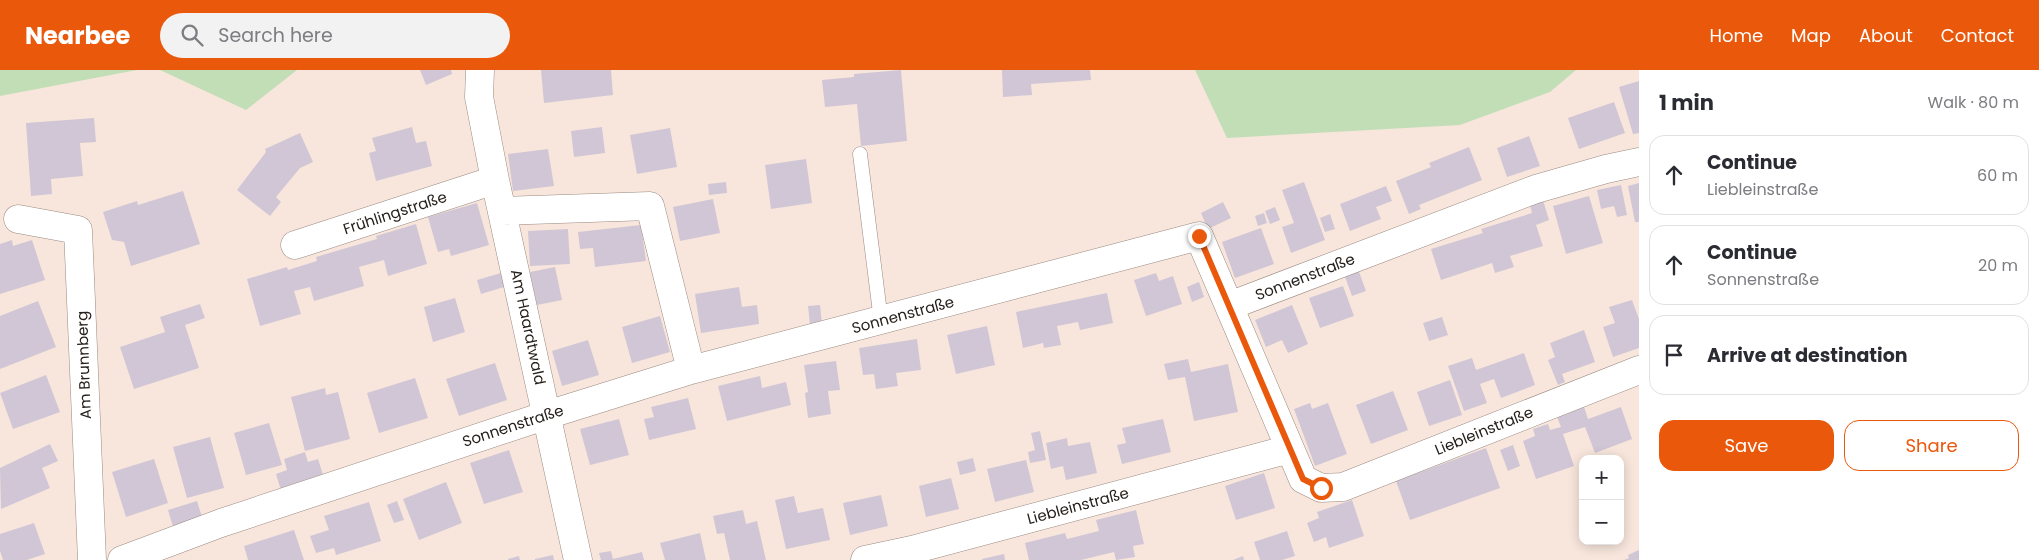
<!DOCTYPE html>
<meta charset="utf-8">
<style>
:root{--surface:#fff;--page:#f2f2f3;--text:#2b2b33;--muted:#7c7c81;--line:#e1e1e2;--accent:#ea580c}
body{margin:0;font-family:Poppins,sans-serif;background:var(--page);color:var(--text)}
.controls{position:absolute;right:15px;bottom:15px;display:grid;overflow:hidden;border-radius:10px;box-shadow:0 2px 12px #0003}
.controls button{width:45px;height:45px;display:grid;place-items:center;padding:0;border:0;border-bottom:1px solid var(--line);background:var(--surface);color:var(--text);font:25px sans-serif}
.stop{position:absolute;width:15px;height:15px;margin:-11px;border:4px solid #ea580c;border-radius:50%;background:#fff}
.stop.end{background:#ea580c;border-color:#fff;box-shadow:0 1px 5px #0008}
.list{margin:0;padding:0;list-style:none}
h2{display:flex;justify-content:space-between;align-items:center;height:65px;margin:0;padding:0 20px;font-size:21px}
h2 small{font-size:16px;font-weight:400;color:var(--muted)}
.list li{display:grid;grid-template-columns:32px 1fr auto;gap:15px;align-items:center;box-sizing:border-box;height:80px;margin:0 10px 10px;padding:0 10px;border:1px solid var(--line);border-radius:15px}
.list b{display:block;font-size:19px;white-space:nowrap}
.list p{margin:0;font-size:16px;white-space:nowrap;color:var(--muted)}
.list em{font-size:16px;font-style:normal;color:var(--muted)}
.actions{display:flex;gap:10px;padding:15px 20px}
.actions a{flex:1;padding:11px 0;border:1px solid var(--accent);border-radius:15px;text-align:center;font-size:18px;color:var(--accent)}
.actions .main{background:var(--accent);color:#fff}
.icon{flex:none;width:28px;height:28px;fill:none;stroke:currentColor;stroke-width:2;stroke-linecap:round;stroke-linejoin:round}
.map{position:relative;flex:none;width:1639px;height:490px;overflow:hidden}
header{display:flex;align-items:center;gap:30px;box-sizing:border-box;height:70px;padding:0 25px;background:var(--accent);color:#fff}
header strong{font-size:24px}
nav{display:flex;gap:28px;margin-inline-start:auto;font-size:18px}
.search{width:350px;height:45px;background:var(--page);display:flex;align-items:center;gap:12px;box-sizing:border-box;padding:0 18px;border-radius:28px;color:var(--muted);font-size:19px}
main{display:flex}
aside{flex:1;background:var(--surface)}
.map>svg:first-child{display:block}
</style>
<header>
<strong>Nearbee</strong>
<div class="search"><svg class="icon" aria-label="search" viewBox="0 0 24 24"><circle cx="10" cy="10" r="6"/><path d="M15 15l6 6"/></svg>Search here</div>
<nav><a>Home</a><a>Map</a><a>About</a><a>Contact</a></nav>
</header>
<main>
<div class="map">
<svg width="1639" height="490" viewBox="0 0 1639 490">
<rect width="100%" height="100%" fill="#f8e6dc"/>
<path fill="#c2deb7" d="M0 0H137L0 26Z
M160 0H297L246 40Z
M1195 0H1576L1550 22 1460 55 1227 68Z"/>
<path fill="#d1c6d5" d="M420 0H451L452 4 426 15Z
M541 0H611L613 25 544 33Z
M901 0 907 71 861 76 857 34 825 37 822 10 854 7V4Z
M1002 0H1090L1091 10 1031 14 1032 25 1003 27Z
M1639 11V63L1633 64 1619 17Z
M1614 32 1625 63 1579 79 1568 48Z
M94 48 96 72 80 73 83 106 51 109 52 124 31 126 26 53Z
M412 57 416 73 426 71 432 96 376 111 369 83 376 81 372 68Z
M602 57 605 83 574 87 571 61Z
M670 58 677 97 637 104 630 65Z
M300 63 313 92 300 98 276 127 281 132 270 146 237 120 266 82 265 79Z
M1529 66 1540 96 1507 107 1497 78Z
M1469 77 1482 110 1419 135 1421 139 1409 144 1396 111 1431 97 1429 93Z
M548 79 554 116 513 121 508 84Z
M806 89 812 133 771 139 765 95Z
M726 112 727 123 709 125 708 114Z
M1304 112 1325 170 1291 183 1282 157 1294 153 1282 120Z
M1639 113V152H1635L1628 116Z
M1621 115 1627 145 1617 147 1614 136 1601 139 1597 120Z
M1386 116 1392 131 1376 137 1381 149 1350 161 1340 134Z
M183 121 200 174 131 196 124 172 112 170 103 142 137 131 138 135Z
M1589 126 1603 173 1566 184 1553 136Z
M1542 127 1549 150 1536 155 1543 176 1510 186 1514 197 1495 203 1492 193 1441 210 1431 179 1483 163 1481 159 1532 143 1529 131Z
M713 129 720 163 680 171 673 137Z
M1223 132 1231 148 1208 159 1201 143Z
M477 133 489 175 451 186 449 179 438 182 428 147Z
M1275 137 1280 150 1270 154 1265 141Z
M1264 143 1267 153 1258 156 1255 146Z
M1330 144 1335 159 1325 162 1320 148Z
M416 154 427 194 388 206 384 190 359 197 364 216 314 231 310 217 294 221 301 244 260 256 247 209 287 197 288 200 317 191 316 187 377 169 376 166Z
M641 155 646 191 595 197 593 178 580 179 578 162Z
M1261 158 1274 194 1235 208 1222 172Z
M568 159 570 194 530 196 528 161Z
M12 170 13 176 32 170 45 210 0 224V174Z
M555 197 562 230 537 235 530 202Z
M1358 199 1366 221 1352 226 1344 204Z
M501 203 504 217 481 224 477 210Z
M1156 203 1159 211 1173 206 1182 234 1146 246 1134 210Z
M1199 212 1204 227 1192 232 1187 217Z
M1343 216 1354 246 1320 258 1309 228Z
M739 217 742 237 757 235 759 254 701 263 695 224Z
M1107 223 1113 253 1080 260 1078 252 1057 256 1061 275 1044 278 1043 273 1023 278 1016 242Z
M455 228 465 262 433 272 424 237Z
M1632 230 1639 249V278L1613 287 1603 257 1615 253 1609 237Z
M38 231 56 277 0 299V246Z
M200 234 205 248 185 255 199 298 134 319 120 277 165 262 160 247Z
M820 235 822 254 810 255 808 236Z
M1292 235 1308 274 1288 283 1282 270 1266 277 1255 250Z
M660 246 670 282 632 293 622 257Z
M1442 247 1448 265 1429 271 1423 253Z
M987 256 995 295 956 304 947 265Z
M1584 260 1595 292 1562 304 1565 312 1558 315 1548 290 1555 287 1550 273Z
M917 269 921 300 896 303 898 316 876 319 874 304 863 305 859 278Z
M588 270 599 305 562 316 552 281Z
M1524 283 1535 315 1501 328 1494 309 1480 314 1487 333 1464 341 1448 296 1472 288 1476 300Z
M1188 289 1191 302 1228 294 1238 342 1194 351 1185 307 1168 310 1164 294Z
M836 291 840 320 828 321 831 344 808 348 805 323 808 322 804 295Z
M495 293 507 330 459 346 446 309Z
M46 305 60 342 13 359 0 323Z
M760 306 762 318 786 312 791 335 727 351 718 316Z
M415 308 428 348 379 363 367 323Z
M1450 310 1462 345 1429 356 1417 322Z
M325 318 326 325 338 322 350 369 305 381 291 327Z
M1393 321 1408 360 1371 374 1356 335Z
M688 328 696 359 649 370 644 349 654 347 651 337Z
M1310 333 1312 339 1328 333 1347 384 1315 396 1294 339Z
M1584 337 1588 349 1621 337 1632 369 1595 383 1585 357 1563 364 1574 396 1536 409 1523 371 1535 366 1533 359 1548 354 1550 360 1561 357 1557 347Z
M619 349 629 385 590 395 580 359Z
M1163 349 1171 382 1122 394 1117 375 1126 373 1122 358Z
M269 353 282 395 246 405 234 363Z
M1040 361 1046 390 1030 393 1028 382 1035 380 1031 363Z
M210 367 224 418 187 428 173 377Z
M1067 368 1068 376 1090 372 1097 403 1066 410 1063 396 1051 399 1046 373Z
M50 374 58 391 42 398 50 418 1 439 0 398Z
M1513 375 1520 396 1508 401 1500 380Z
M1486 378 1500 418 1410 450 1396 411Z
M509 380 523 422 484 434 470 393Z
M305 382 308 392 318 389 325 411 282 424 276 404 287 400 284 389Z
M973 388 976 401 960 405 957 392Z
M154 389 168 433 126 447 112 402Z
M1026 390 1034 422 995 432 987 399Z
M1264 403 1275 438 1236 450 1225 416Z
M951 408 959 439 926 447 919 416Z
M446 412 462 453 419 470 403 429Z
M881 425 888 456 850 465 843 433Z
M794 426 798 443 823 438 830 470 786 479 775 430Z
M1352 430 1364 466 1329 478 1326 467 1314 472 1307 453 1319 448 1317 442Z
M197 431 203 450 174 460 168 440Z
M397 431 404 450 394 453 387 435Z
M369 432 381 471 336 485 334 478 316 483 310 466 329 460 324 446Z
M743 440 746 454 757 451 766 490H730L724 463 717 464 713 446Z
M1136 440 1144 474 1133 476 1135 487 1116 490 1114 482 1081 490H1029L1025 473 1065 463 1067 469 1099 461 1096 450Z
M34 453 45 484 27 490H3L0 481V464Z
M294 460 304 490H248L244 476Z
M1287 461 1295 486 1282 490H1260L1254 472Z
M700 463 706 490H665L660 473Z
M1639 480V490H1624L1629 488 1628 485Z
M611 481 613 489 642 482 644 490H601L599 483Z
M1004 484 1005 490H982V489Z
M553 485 554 490H535V489Z
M519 486 520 490H508V489Z
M1243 486 1244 490H1233Z"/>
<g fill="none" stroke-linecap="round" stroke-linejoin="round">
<g stroke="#9a8a81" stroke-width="15">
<path id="service" d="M860 84 881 251"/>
</g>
<g stroke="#9a8a81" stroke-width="29">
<path id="minor" d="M480 0 479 27 495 110 578 490
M503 141 650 136 691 300
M18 149 78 160 92 490
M295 175 495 110
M1229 236 1303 409 1321 418 1343 417 1639 300
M122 490 221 453 547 345 691 300 1199 166 1229 236 1536 119 1606 99 1639 92
M865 490 912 480 1290 379"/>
</g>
<use href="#service" stroke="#fff" stroke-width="14"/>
<use href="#minor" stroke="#fff" stroke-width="28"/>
</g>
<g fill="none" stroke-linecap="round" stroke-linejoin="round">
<path stroke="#ea580c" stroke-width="6" d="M1199 166 1303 409 1321 418"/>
</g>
<g text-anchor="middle" stroke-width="4" stroke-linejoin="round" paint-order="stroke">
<g font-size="15" fill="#26201c" stroke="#fff">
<text transform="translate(395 143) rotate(-18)" y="5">Frühlingstraße</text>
<text transform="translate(1305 207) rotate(-21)" y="5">Sonnenstraße</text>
<text transform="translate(903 245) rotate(-15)" y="5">Sonnenstraße</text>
<text transform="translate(528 257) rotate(78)" y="5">Am Haardtwald</text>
<text transform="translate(84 295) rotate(-92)" y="5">Am Brunnberg</text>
<text transform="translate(513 356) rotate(-18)" y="5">Sonnenstraße</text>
<text transform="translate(1484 361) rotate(-22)" y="5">Liebleinstraße</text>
<text transform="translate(1078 436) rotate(-15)" y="5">Liebleinstraße</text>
</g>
</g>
</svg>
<div class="controls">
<button>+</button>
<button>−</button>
</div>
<div class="stop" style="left:1321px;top:418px"></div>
<div class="stop end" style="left:1199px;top:166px"></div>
</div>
<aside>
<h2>1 min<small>Walk · 80 m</small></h2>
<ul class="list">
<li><svg class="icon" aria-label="ahead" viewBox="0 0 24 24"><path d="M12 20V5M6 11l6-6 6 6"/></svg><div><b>Continue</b><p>Liebleinstraße</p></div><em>60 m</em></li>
<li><svg class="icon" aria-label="ahead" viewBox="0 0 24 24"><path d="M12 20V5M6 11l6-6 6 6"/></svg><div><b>Continue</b><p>Sonnenstraße</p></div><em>20 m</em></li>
<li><svg class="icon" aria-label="arrive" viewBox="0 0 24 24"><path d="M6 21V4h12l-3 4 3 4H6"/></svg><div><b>Arrive at destination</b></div></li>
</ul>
<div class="actions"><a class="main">Save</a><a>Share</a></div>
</aside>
</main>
